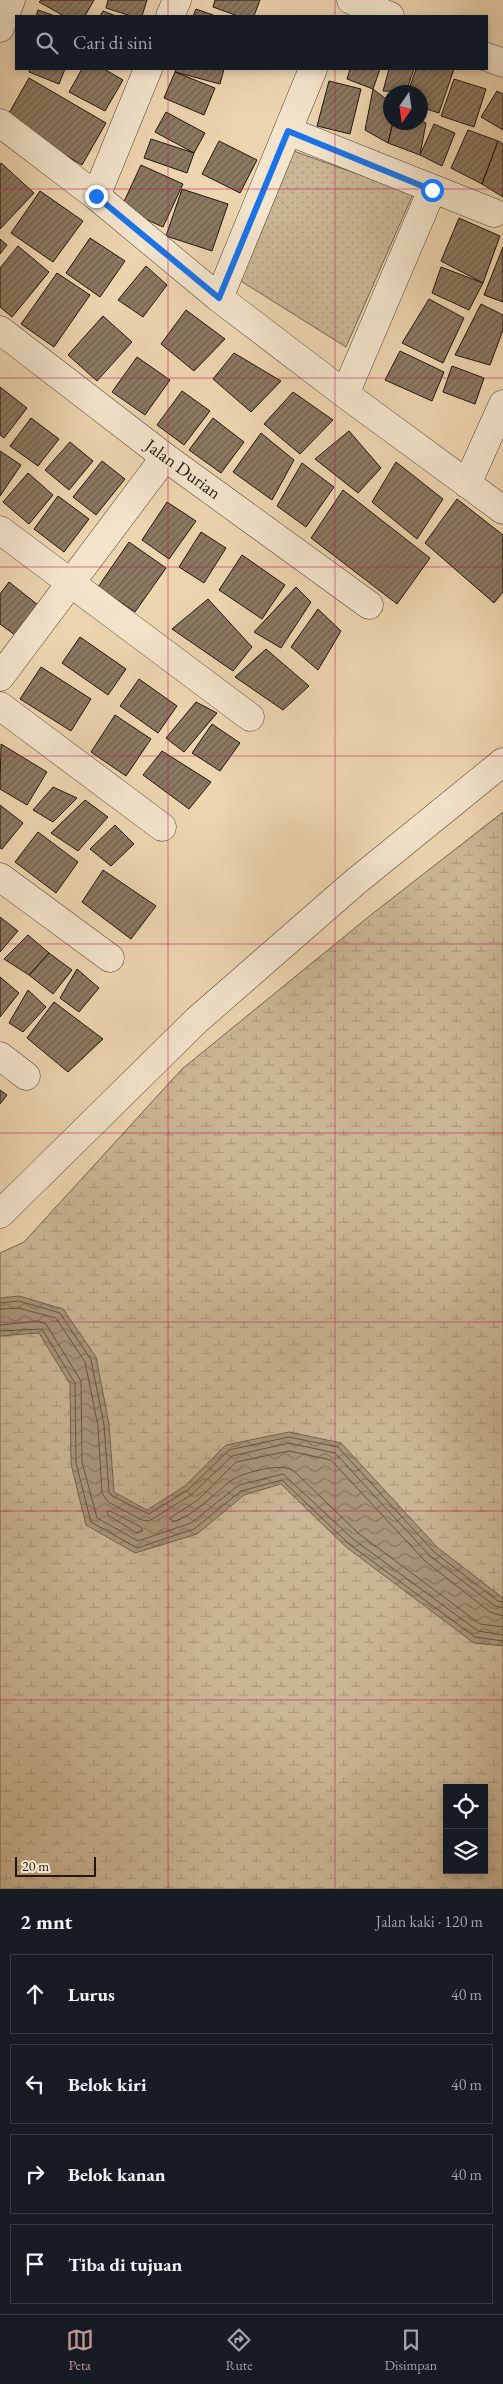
<!DOCTYPE html>
<html lang="id">
<meta charset="utf-8">
<style>
:root{--surface:#171b24;--page:#242831;--text:#f1f3f6;--muted:#9ea1a6;--line:#363941;--accent:#c59692}
body{margin:0;font-family:"EB Garamond",serif;background:var(--page);color:var(--text)}
.controls{position:absolute;right:15px;bottom:15px;display:grid;overflow:hidden;border-radius:0px;box-shadow:0 2px 8px #0003}
.controls button{width:45px;height:45px;display:grid;place-items:center;padding:0;border:0;border-bottom:1px solid var(--line);background:var(--surface);color:var(--text);font:25px sans-serif}
.compass{position:absolute;left:383px;top:85px;width:45px;height:45px;border-radius:50%;background:var(--surface);box-shadow:0 2px 8px #0003;rotate:193deg}
.scale{position:absolute;left:15px;bottom:12px;width:81px;box-sizing:border-box;padding-left:5px;border:2px solid #22160d;border-top:0;font-size:14px;line-height:18px;white-space:nowrap;color:#22160d;-webkit-text-stroke:4px #f3e4cc;paint-order:stroke}
.stop{position:absolute;width:15px;height:15px;margin:-11px;border:4px solid #1a73e8;border-radius:50%;background:#fff}
.stop.end{background:#1a73e8;border-color:#fff;box-shadow:0 1px 5px #0008}
.list{margin:0;padding:0;list-style:none}
h2{display:flex;justify-content:space-between;align-items:center;height:65px;margin:0;padding:0 20px;font-size:21px}
h2 small{font-size:16px;font-weight:400;color:var(--muted)}
.list li{display:grid;grid-template-columns:32px 1fr auto;gap:15px;align-items:center;box-sizing:border-box;height:80px;margin:0 10px 10px;padding:0 10px;border:1px solid var(--line);border-radius:0px}
.list b{display:block;font-size:19px;white-space:nowrap}
.list em{font-size:16px;font-style:normal;color:var(--muted)}
.icon{flex:none;width:28px;height:28px;fill:none;stroke:currentColor;stroke-width:2;stroke-linecap:round;stroke-linejoin:round}
.map{position:relative;flex:none;width:503px;height:1889px;overflow:hidden}
.search{position:absolute;background:var(--surface);box-shadow:0 2px 8px #0003;left:15px;right:15px;top:15px;height:55px;display:flex;align-items:center;gap:12px;box-sizing:border-box;padding:0 18px;border-radius:0px;color:var(--muted);font-size:19px}
.sheet{height:425px;background:var(--surface)}
nav{display:flex;justify-content:space-around;align-items:center;box-sizing:border-box;height:70px;border-top:1px solid var(--line);background:var(--surface);font-size:14px;color:var(--muted)}
nav a{display:grid;justify-items:center;gap:2px}
nav .on{color:var(--accent)}
.map>svg:first-child{display:block}
</style>
<div class="map">
<svg width="503" height="1889" viewBox="0 0 503 1889">
<defs>
<pattern id="wetland-marsh" width="20" height="14" patternUnits="userSpaceOnUse" patternTransform="scale(1.25)"><rect width="20" height="14" fill="#cab594"/><path d="M1 5h8M5 5V1M11 12h8M15 12V8" fill="none" stroke="#ad9b7e"/></pattern>
<pattern id="park-dots" width="8" height="8" patternUnits="userSpaceOnUse" patternTransform="scale(1.25)"><rect width="8" height="8" fill="#cab594"/><path d="M2 2h.1M6 6h.1" fill="none" stroke="#ad9b7e" stroke-width="1.8" stroke-linecap="round"/></pattern>
<pattern id="water-waves" width="16" height="10" patternUnits="userSpaceOnUse" patternTransform="scale(1.25)"><rect width="16" height="10" fill="#a89479"/><path d="M0 5q4-4 8 0t8 0" fill="none" stroke="#887862"/></pattern>
<pattern id="building-hatch" width="6" height="6" patternUnits="userSpaceOnUse" patternTransform="scale(1.25)"><rect width="6" height="6" fill="#8c7962"/><path d="M-1 1l2-2M0 6l6-6M5 7l2-2" fill="none" stroke="#72624f"/></pattern>
</defs>
<rect width="100%" height="100%" fill="#edd5b0"/>
<filter id="stains"><feTurbulence type="fractalNoise" baseFrequency=".004" numOctaves="4"/><feColorMatrix values="0 0 0 0 .2 0 0 0 0 .09 0 0 0 0 .02 0 0 0 .5 -.17"/></filter>
<radialGradient id="worn" r=".72"><stop offset=".6" stop-color="#630" stop-opacity="0"/><stop offset="1" stop-color="#630" stop-opacity=".3"/></radialGradient>
<path fill="url(#wetland-marsh)" stroke="#766650" fill-rule="evenodd" d="M503 812V1889H0V1253L24 1242 182 1069 372 914ZM447 1788H484V1870H447Z"/>
<path fill="url(#park-dots)" stroke="#766650" d="M288 149 413 194 346 347 236 278Z"/>
<path fill="url(#water-waves)" stroke="#72624e" d="M19 1296 63 1309 96 1357 109 1424 114 1492 147 1510 185 1486 226 1445 289 1432 341 1443 438 1548 503 1598V1646L474 1643 346 1547 281 1484 244 1495 197 1534 135 1553 86 1525 71 1464 70 1384 39 1333 0 1336V1298Z"/>
<g fill="none" stroke-linecap="round" stroke-linejoin="round">
<path stroke="#655543" stroke-width="1" d="M0 1303 19 1301 60 1313 91 1360 104 1425 109 1492 112 1496 149 1514 188 1490 229 1450 289 1437 338 1447 434 1552 498 1601 503 1602
M0 1309 18 1308 56 1318 85 1362 98 1426 102 1493 108 1502 142 1520 149 1521 191 1495 232 1456 289 1443 335 1453 430 1556 495 1606 503 1608
M0 1325 38 1321 46 1324 81 1381 82 1462 97 1518 138 1541 191 1523 239 1485 283 1474 353 1539 478 1631 503 1635
M0 1331 42 1329 75 1383 76 1463 91 1522 137 1548 194 1529 241 1491 282 1480 349 1544 475 1637 503 1641
M110 1511 141 1527 142 1531 137 1533 108 1515 107 1512Z
M503 1616 490 1612 425 1561 331 1460 289 1451 236 1462 198 1500 170 1518 173 1522C197 1514 212 1495 232 1480 245 1472 282 1462 294 1471L358 1533 480 1624 503 1627"/>
</g>
<path fill="url(#building-hatch)" stroke="#22160d" d="M41 0H94L85 16H64L39 2Z
M108 0H147L142 16H131L106 8Z
M215 0H260L254 16H238L213 7Z
M196 9 216 16H193Z
M38 10 55 16H36Z
M103 11 116 16H100Z
M30 69H65L59 84 29 72Z
M82 69H104L123 80 105 111 69 92Z
M176 69H224L220 84 175 72Z
M350 69H380L373 89 347 79Z
M389 69H414L406 92 383 91Z
M416 69H454L439 113 420 107V92H408Z
M175 72 215 88 204 115 164 98Z
M29 78 106 123 82 165 5 120Z
M454 79 486 89 474 127 441 116Z
M329 81 361 89 350 134 317 126Z
M373 89 390 102V122H393L388 143 365 130Z
M497 91 503 94V130L481 117Z
M166 112 205 133 194 153 155 132Z
M420 120 426 123 420 155 388 143 393 122H420Z
M434 124 455 133 442 166 420 155Z
M468 130 498 141 482 184 451 168Z
M151 139 194 153 187 173 144 158Z
M219 141 257 160 240 193 202 174Z
M498 141 503 144V197L482 184Z
M1 163 34 193 0 229V165Z
M141 165 183 184 163 227 121 208Z
M182 189 228 204 212 251 166 236Z
M40 191 83 221 53 262 11 233Z
M459 218 500 236 483 283 441 261Z
M90 238 125 261 100 297 66 273Z
M0 239 7 245 0 254Z
M18 246 49 272 12 317 0 307V268Z
M503 247V302L484 295Z
M146 266 167 285 143 317 118 300Z
M441 267 483 283 469 310 432 293Z
M57 273 90 295 54 347 21 324Z
M429 299 464 318 443 363 402 343Z
M481 304 503 315V330L490 365 455 355Z
M186 310 225 339 194 371 161 344Z
M103 316 132 342 97 381 68 355Z
M400 351 444 372 432 401 385 380Z
M234 353 281 381 251 412 213 379Z
M137 357 170 380 145 415 112 392Z
M452 366 484 378 475 404 443 392Z
M0 387 27 408 4 438 0 435Z
M182 391 210 411 184 445 157 425Z
M293 392 333 420 300 454 264 424Z
M31 418 59 439 38 466 10 446Z
M213 418 244 442 221 473 189 450Z
M349 431 381 468 358 493 315 459Z
M261 433 294 460 272 500 233 472Z
M70 442 93 461 69 490 45 470Z
M0 451 21 465 0 496Z
M102 461 125 479 96 515 73 497Z
M396 462 443 499 417 539 372 502Z
M302 463 334 487 306 527 277 506Z
M28 473 53 495 29 524 3 502Z
M343 490 430 558 397 604 311 538Z
M58 496 89 519 64 552 34 529Z
M457 499 503 535V592L494 603 425 543Z
M167 502 196 521 169 559 142 540Z
M201 532 226 548 204 583 179 567Z
M129 542 166 568 135 612 98 587Z
M242 555 285 585 262 619 219 590Z
M9 582 38 605 15 635 0 624V594Z
M296 587 311 602 281 648 254 632Z
M208 599 252 647 233 671 172 629Z
M318 609 341 631 318 670 291 647Z
M80 637 126 669 108 695 62 663Z
M266 649 309 686 283 710 235 677Z
M41 667 91 699 71 731 20 699Z
M139 679 177 706 158 733 120 706Z
M196 702 217 713 184 752 166 738Z
M115 715 151 739 126 776 91 752Z
M212 724 240 743 220 771 192 753Z
M1 744 47 772 27 805 0 789Z
M162 751 211 782 189 809 143 775Z
M53 787 77 798 53 822 33 810Z
M85 800 108 817 78 851 51 833Z
M0 805 23 823 2 849 0 848Z
M115 825 134 844 111 866 90 849Z
M38 832 78 862 56 893 15 862Z
M103 870 156 906 131 939 82 902Z
M0 917 18 931 0 952Z
M28 935 49 953 29 975 4 959Z
M49 953 72 970 53 994 29 975Z
M77 969 99 988 79 1012 60 998Z
M0 977 19 993 0 1017Z
M28 990 46 1007 23 1032 9 1023Z
M54 1002 103 1039 68 1072 27 1038Z
M0 1090 7 1095 0 1104Z"/>
<g fill="none" stroke-linecap="round" stroke-linejoin="round">
<g stroke="#554636" stroke-width="29">
<path id="minor" d="M351 0 390 16
M170 16 177 0
M0 28 11 0
M487 57 503 63
M0 123 96 196 219 298 345 394 503 510
M288 131 494 213
M96 196 148 69
M219 298 313 69
M0 330 165 457 369 605
M345 394 432 190
M467 484 503 404
M0 530 250 717
M0 677 165 457
M0 706 162 827
M0 877 110 958
M0 1056 26 1076
M0 1214 197 1020 354 883 503 762"/>
</g>
<use href="#minor" stroke="#f3e4cc" stroke-width="28"/>
</g>
<g fill="none" stroke-linecap="round" stroke-linejoin="round">
<path stroke="#1a73e8" stroke-width="6" d="M96 196 219 298 288 131 432 190"/>
</g>
<path fill="none" stroke="#c2185b" stroke-width="1" stroke-opacity="0.55" d="M168 0V16M335 0V16M168 69V1889M335 69V1889M0 189H503M0 378H503M0 567H503M0 756H503M0 944H503M0 1133H503M0 1322H503M0 1511H503M0 1700H503"/>
<g text-anchor="middle" stroke-width="4" stroke-linejoin="round" paint-order="stroke">
<g font-size="18" fill="#22160d" stroke="#f3e4cc">
<text transform="translate(183 469) rotate(36)" y="6">Jalan Durian</text>
</g>
</g>
<rect width="100%" height="100%" filter="url(#stains)"/>
<rect width="100%" height="100%" fill="url(#worn)"/>
</svg>
<div class="controls">
<button><svg class="icon" aria-label="locate" viewBox="0 0 24 24"><circle cx="12" cy="12" r="6"/><path d="M12 2v4M12 18v4M2 12h4M18 12h4"/></svg></button>
<button><svg class="icon" aria-label="layers" viewBox="0 0 24 24"><path d="M12 4l9 5-9 5-9-5zM3 14l9 5 9-5"/></svg></button>
</div>
<svg class="compass" viewBox="-18 -18 36 36"><path d="M0-13l5 13h-10z" fill="#e53935"/><path d="M0 13l5-13h-10z" fill="#9ea1a6"/></svg>
<div class="scale">20 m</div>
<div class="stop" style="left:432px;top:190px"></div>
<div class="stop end" style="left:96px;top:196px"></div>
<div class="search"><svg class="icon" aria-label="search" viewBox="0 0 24 24"><circle cx="10" cy="10" r="6"/><path d="M15 15l6 6"/></svg>Cari di sini</div>
</div>
<section class="sheet">
<h2>2 mnt<small>Jalan kaki · 120 m</small></h2>
<ul class="list">
<li><svg class="icon" aria-label="ahead" viewBox="0 0 24 24"><path d="M12 20V5M6 11l6-6 6 6"/></svg><div><b>Lurus</b></div><em>40 m</em></li>
<li><svg class="icon" aria-label="left" viewBox="0 0 24 24"><path d="M17 20v-9H6M10 6l-5 5 5 5"/></svg><div><b>Belok kiri</b></div><em>40 m</em></li>
<li><svg class="icon" aria-label="right" viewBox="0 0 24 24"><path d="M7 20v-9h11M14 6l5 5-5 5"/></svg><div><b>Belok kanan</b></div><em>40 m</em></li>
<li><svg class="icon" aria-label="arrive" viewBox="0 0 24 24"><path d="M6 21V4h12l-3 4 3 4H6"/></svg><div><b>Tiba di tujuan</b></div></li>
</ul>
</section>
<nav>
<a class="on"><svg class="icon" aria-label="map" viewBox="0 0 24 24"><path d="M3 6l6-2 6 2 6-2v14l-6 2-6-2-6 2zM9 4v14M15 6v14"/></svg>Peta</a>
<a><svg class="icon" aria-label="directions" viewBox="0 0 24 24"><path d="M12 3l9 9-9 9-9-9zM9 14v-3h6M13 9l2 2-2 2"/></svg>Rute</a>
<a><svg class="icon" aria-label="saved" viewBox="0 0 24 24"><path d="M7 4h10v16l-5-4-5 4z"/></svg>Disimpan</a>
</nav>
